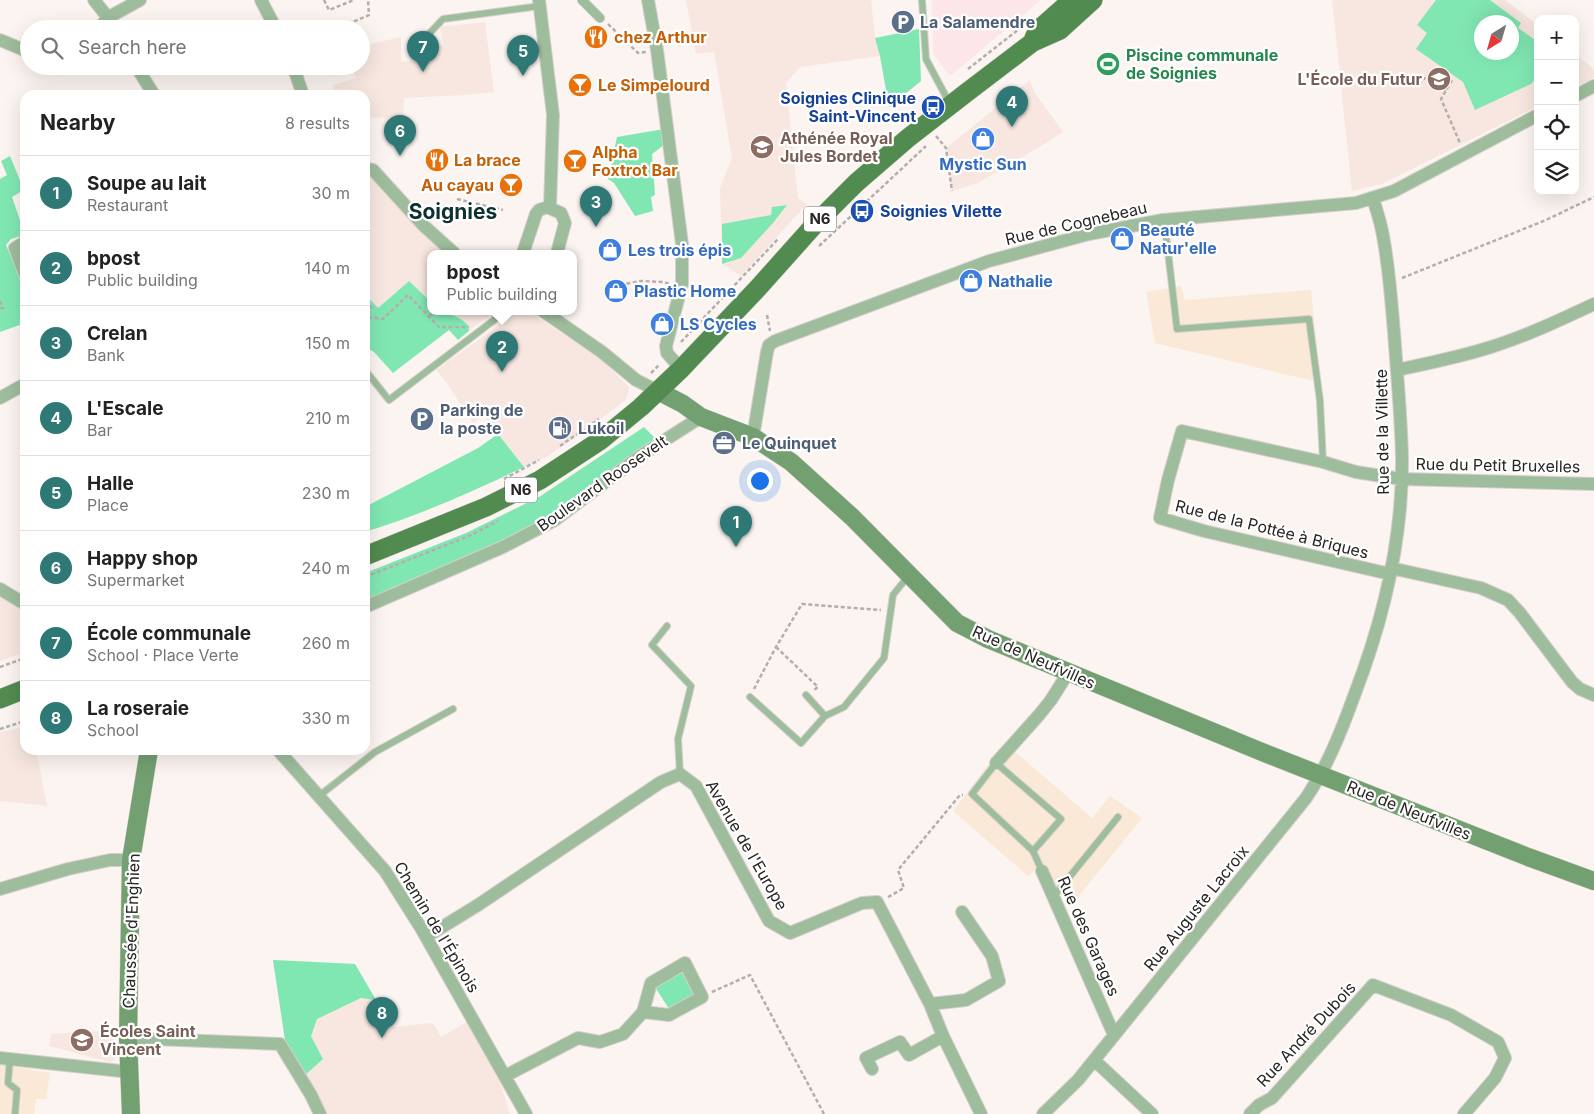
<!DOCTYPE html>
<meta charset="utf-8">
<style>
:root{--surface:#fff;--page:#f6f6f6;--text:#222;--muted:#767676;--line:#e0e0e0;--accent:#2e7876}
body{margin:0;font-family:Inter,sans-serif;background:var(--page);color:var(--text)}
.controls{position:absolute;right:15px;top:15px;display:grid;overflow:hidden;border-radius:10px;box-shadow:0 5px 20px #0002}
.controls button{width:45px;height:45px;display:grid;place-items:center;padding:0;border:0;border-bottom:1px solid var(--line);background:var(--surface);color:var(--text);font:25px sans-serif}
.compass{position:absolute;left:1474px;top:15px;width:45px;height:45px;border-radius:50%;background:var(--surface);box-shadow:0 5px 20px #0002;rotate:217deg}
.you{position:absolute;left:759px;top:480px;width:18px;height:18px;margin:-12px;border:4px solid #fff;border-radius:50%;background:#1a73e8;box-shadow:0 0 0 8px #1a73e833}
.badge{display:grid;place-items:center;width:32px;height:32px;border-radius:50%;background:var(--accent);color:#fff;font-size:16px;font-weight:700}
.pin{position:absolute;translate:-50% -41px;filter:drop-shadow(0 1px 2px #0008)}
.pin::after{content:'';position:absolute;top:26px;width:18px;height:15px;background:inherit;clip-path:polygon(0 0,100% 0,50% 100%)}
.popup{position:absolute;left:427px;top:250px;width:150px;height:65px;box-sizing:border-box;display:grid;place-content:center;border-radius:10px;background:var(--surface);filter:drop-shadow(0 1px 4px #0005);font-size:16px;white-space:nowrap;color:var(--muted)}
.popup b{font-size:19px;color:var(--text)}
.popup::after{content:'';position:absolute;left:50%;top:100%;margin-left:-10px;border:10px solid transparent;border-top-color:var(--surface)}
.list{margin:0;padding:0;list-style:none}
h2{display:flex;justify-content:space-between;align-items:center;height:65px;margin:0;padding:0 20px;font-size:21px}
h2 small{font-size:16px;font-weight:400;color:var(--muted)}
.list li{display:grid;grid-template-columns:32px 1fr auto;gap:15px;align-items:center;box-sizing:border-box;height:75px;padding:0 20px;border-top:1px solid var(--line)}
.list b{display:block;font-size:19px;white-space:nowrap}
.list p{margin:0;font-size:16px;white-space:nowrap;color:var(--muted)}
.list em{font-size:16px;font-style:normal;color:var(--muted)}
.icon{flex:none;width:28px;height:28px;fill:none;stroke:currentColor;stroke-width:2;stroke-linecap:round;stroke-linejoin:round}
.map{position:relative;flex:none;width:1594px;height:1114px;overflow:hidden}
.search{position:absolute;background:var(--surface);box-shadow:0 5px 20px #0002;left:20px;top:20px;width:350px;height:55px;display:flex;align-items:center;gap:12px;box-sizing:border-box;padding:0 18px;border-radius:28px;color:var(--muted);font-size:19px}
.panel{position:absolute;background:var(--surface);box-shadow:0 5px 20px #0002;left:20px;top:90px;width:350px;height:665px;border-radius:15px}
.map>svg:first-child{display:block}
</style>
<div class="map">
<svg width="1594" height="1114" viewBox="0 0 1594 1114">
<rect width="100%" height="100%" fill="#fcf4f1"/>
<path fill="#f7e7e0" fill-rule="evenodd" d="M686 0H871L875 37 880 56 800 67 786 83 798 198 807 204 741 276 722 264 720 188 732 158 714 52 696 54Z
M1332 0H1505L1538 25V106L1382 184 1352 191ZM1482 22H1512V52H1482Z
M485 22 494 92 465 95 404 98 403 117 365 118V95H334L333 85 356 78 352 66H361V46L401 37V62L434 58V47L443 45 440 27Z
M1575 54 1594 69V78L1575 87Z
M1030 80 1035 93 1063 132 1046 143 978 183 952 191 946 148Z
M367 174 372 175 450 253H431V302L409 281 398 291 395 292 378 308 365 294V199L371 197Z
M440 311H495L469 331 468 325 465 321Z
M519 311 529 312 600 358 629 387V391L626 399 617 407 548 456 524 467 484 416 473 423 447 383 436 370Z
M0 596 25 612V652L0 661Z
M25 727V750H36L47 806 0 801V732Z
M273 960 355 964 392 1027 433 1023 441 1037 470 1020 496 1069 510 1114H324L285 1040Z
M114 1030 115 1060 110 1062 49 1046 51 1034Z"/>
<path fill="#fae9d7" d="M1181 286 1185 300 1311 290 1320 380H1309L1155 343 1146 292Z
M1005 743 1092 818 1110 796 1142 818 1074 902 1036 869 1028 876 953 811Z
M0 1064 50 1073 46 1099H36L34 1114H0Z"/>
<path fill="#fce6e8" d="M932 0H1041L950 76 933 54Z"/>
<path fill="#81e7b2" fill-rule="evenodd" d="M1436 0H1490L1521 23 1518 28 1538 42V75L1531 84 1475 110 1463 82 1416 49 1427 33 1417 25ZM1512 22V52H1482V22Z
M919 29 921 81 889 107 880 56 875 38Z
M664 129V145L652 154 655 195 651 197 653 211 635 216 614 183 608 179 617 137Z
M10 156 24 190 12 197 25 235 11 239 6 245 25 290V323L0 332V179L7 175 1 161Z
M787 205 773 223 741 258 722 264V224L771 215 772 207Z
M409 281 431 302V311C443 311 460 316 468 325L469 331 458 340 449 330 393 373 374 352 365 347V294L378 308Z
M644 427 655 438 551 516 472 555 365 601V573L466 533 539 497Z
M498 434 524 467C472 492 420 515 365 532V507L478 448Z
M273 960 355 964 376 1000 361 998 317 1019 311 1036 323 1059 304 1076 285 1040Z
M683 972 695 996 669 1009 655 987Z"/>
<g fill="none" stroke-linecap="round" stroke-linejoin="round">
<g stroke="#d6cfcc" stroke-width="8">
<path id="service" d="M922 0 926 59 950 104
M425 38 443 19 540 6
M1163 220 1167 243 1177 329 1309 319 1320 401 1323 462
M365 370 389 400 506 311
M667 626 652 645 691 686 678 739 680 774
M806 695 825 716
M750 697 801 743 825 716 844 707 884 658 893 595 909 575
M319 796 375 752 453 709
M1033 851 972 794 996 763 1061 819 1033 851 1042 871
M1054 896 1118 817
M10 1058 8 1083 17 1090 15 1114"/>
</g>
<g stroke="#d6cfcc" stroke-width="10">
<path id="pedestrian" d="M582 0 600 18"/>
</g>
<g stroke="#d6cfcc" stroke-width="14">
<path id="minor" d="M94 0 117 29
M261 0 276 29
M539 0 553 115 550 207
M648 0 657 50 682 244V284L666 346 667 353 681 369
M98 29 109 17 140 0
M0 40 29 52
M136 66 154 95
M293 66 303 95
M1575 96 1594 86
M365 168 373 170 424 226 454 253
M25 242 15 248 25 275
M523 253 536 214 539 210 547 207 561 213 565 223 557 253
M543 311 602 352 636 380 658 391
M1397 370C1429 363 1460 357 1491 347 1526 336 1560 320 1594 304
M0 398 25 384
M753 437 767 352 769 345 775 341 989 261 1089 234 1163 220 1356 203 1394 191 1538 115
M1391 568 1481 588 1508 600 1520 613 1572 682 1580 689 1594 695
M1390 574 1204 531 1160 518 1168 480 1182 431 1323 462 1356 472 1401 479 1594 484
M0 589 25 604
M365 607 503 547 555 520 640 456 701 417
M278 750 385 871 421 928 526 1114
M996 763 1039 715 1051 700 1068 673
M1042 871 1114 1035
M0 889 68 869 110 860H131
M426 937 478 905 661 782 680 774 696 786 769 921 790 933 862 903 877 902 930 1004 943 1036 981 1114
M930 1004 966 1000 999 981 992 956 962 912
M128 1038 280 1044 311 1095 320 1114
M0 1058 130 1072
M1094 1060 1152 1114
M872 1069 866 1058 900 1042 909 1055 943 1036
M505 1076 578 1038 600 1042 623 1034 643 1012 669 1015 702 997 685 963 651 983 643 1012
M1043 1114 1078 1080 1306 798C1327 767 1341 732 1354 696 1383 621 1403 539 1402 457 1401 415 1397 374 1394 332 1391 299 1389 264 1382 231 1380 220 1376 209 1373 198
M1250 1114 1259 1105 1272 1098 1373 985 1451 1015 1498 1042 1505 1058 1495 1078 1464 1114"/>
</g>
<g stroke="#d6cfcc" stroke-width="19">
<path id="secondary" d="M658 391 683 404 701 417 753 437 791 462 852 517 957 623 988 639 1262 752 1528 857 1594 881
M131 1114 128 1038 131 860 149 750"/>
</g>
<g stroke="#d6cfcc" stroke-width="20">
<path id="primary" d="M1034 38 1038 30 1072 0
M365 556 486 507 540 480 601 440 641 407 681 369 758 288 817 222 856 183 908 138 966 93 1033 42 1060 30 1093 0
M0 699 25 689"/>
</g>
<path stroke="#b4aeac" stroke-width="2.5" stroke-dasharray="4 2.5" stroke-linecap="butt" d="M324 0 329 10 354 0
M608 24 638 53 646 52
M336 29 369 15 368 0
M968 69 1019 29
M1452 80 1441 99 1460 143
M1398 85 1419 83 1424 78 1446 90
M936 136 946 148 952 191
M457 199 503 210
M819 246 926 146
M1402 278 1546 220 1594 197
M620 285 641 281 664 282 670 284
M0 301 3 308H0
M365 301 371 307 366 324
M767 315 770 331
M368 317 383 319 408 295 439 327H469
M429 317 436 311
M681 342 778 239
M651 373 660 364
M560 446 599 419
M504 479 539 460
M365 577 469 536 498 521
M776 647 818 687 814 690
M0 667 25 658
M754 689 776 647 802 604 881 610
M0 729 25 721
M888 897 904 888 898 870 960 795H963
M712 992 750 975 824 1114"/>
<use href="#service" stroke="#9ebd9c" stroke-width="6"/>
<use href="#pedestrian" stroke="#9ebd9c" stroke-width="9"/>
<use href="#minor" stroke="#9ebd9c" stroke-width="12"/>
<use href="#secondary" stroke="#73a070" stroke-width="18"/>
<use href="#primary" stroke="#528b4f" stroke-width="19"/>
</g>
<defs>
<g id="parking-disc" transform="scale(1.25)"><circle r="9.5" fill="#5c6f8a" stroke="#fff"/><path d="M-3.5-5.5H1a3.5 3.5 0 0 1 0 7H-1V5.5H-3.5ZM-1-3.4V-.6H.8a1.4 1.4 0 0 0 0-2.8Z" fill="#fff"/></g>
<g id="restaurant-disc" transform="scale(1.25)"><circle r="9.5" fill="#e8710a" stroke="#fff"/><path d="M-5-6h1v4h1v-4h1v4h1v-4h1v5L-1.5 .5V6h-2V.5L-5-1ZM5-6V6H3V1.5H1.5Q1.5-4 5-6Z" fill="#fff"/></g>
<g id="stadium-disc" transform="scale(1.25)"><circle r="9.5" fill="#2e9e5b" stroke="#fff"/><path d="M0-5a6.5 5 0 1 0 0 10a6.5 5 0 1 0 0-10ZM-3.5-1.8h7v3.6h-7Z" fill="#fff"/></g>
<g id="school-disc" transform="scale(1.25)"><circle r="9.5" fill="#8d6e63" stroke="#fff"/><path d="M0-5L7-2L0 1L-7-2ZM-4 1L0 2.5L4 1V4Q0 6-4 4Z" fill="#fff"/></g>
<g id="bar-disc" transform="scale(1.25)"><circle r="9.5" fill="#e8710a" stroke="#fff"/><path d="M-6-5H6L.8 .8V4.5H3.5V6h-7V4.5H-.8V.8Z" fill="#fff"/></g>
<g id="bus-disc" transform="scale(1.25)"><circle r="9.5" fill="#1a4fb4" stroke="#fff"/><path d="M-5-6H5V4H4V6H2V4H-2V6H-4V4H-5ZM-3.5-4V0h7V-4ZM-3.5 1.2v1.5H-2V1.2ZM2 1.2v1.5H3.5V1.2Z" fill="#fff"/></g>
<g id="shop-disc" transform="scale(1.25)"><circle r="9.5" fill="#3f7fe0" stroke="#fff"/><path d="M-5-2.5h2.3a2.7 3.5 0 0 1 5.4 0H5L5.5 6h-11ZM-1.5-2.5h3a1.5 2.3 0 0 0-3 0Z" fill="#fff"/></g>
<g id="fuel-disc" transform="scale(1.25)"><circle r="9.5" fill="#5c6f8a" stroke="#fff"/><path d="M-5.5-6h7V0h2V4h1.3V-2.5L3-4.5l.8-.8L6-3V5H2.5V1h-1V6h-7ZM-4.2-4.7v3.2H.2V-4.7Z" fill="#fff"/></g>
<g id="office-disc" transform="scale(1.25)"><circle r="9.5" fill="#5c6f8a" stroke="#fff"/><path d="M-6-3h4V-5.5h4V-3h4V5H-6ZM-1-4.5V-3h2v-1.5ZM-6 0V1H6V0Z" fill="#fff"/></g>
</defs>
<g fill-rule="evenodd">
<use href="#parking-disc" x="903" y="22"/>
<use href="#restaurant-disc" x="596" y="37"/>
<use href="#stadium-disc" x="1108" y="64"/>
<use href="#school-disc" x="1439" y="79"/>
<use href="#bar-disc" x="580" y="85"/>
<use href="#bus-disc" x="933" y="107"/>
<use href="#shop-disc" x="983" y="139"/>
<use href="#school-disc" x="762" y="147"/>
<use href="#restaurant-disc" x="437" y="160"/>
<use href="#bar-disc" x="575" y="161"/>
<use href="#bar-disc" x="511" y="185"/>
<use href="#bus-disc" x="862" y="211"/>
<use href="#shop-disc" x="1122" y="239"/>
<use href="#shop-disc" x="610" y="250"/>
<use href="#shop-disc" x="971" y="281"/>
<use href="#shop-disc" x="616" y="291"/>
<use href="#shop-disc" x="662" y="324"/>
<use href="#parking-disc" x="422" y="419"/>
<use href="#fuel-disc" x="560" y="428"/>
<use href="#office-disc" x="724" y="443"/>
<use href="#school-disc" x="82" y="1040"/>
</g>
<g text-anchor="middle" stroke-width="4.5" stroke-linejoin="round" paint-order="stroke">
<g fill="#fff" stroke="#686666" stroke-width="1">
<rect x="804" y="206.5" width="32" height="25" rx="4"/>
<rect x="505" y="477.5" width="32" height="25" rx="4"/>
</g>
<g font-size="15" font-weight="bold" fill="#282524">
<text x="820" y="224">N6</text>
<text x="521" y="495">N6</text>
</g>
<g font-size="16" font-weight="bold" fill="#4e5e75" stroke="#fff" text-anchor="start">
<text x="920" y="28">La Salamendre</text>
<text x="440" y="416">Parking de<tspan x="440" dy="18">la poste</tspan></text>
<text x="578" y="434">Lukoil</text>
<text x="742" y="449">Le Quinquet</text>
</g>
<g font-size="16" font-weight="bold" fill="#c56008" stroke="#fff" text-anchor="start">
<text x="614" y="43">chez Arthur</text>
<text x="598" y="91">Le Simpelourd</text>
<text x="592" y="158">Alpha<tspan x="592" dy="18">Foxtrot Bar</tspan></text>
<text x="454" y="166">La brace</text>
<text x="494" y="191" text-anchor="end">Au cayau</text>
</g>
<g font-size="16" font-weight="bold" fill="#27864d" stroke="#fff" text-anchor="start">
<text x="1126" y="61">Piscine communale<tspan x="1126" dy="18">de Soignies</tspan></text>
</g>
<g font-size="16" font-weight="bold" fill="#785e54" stroke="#fff" text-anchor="start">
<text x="1422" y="85" text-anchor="end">L'École du Futur</text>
<text x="780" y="144">Athénée Royal<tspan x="780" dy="18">Jules Bordet</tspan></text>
<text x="100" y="1037">Écoles Saint<tspan x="100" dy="18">Vincent</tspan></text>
</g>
<g font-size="16" font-weight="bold" fill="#164399" stroke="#fff" text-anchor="end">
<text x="916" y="104">Soignies Clinique<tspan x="916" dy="18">Saint-Vincent</tspan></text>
<text x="880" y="217" text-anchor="start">Soignies Vilette</text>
</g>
<g font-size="16" font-weight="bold" fill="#366cbe" stroke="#fff" text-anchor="start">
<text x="983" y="170" text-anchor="middle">Mystic Sun</text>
<text x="1140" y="236">Beauté<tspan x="1140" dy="18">Natur'elle</tspan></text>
<text x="628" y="256">Les trois épis</text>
<text x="988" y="287">Nathalie</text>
<text x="634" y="297">Plastic Home</text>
<text x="680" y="330">LS Cycles</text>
</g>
<g font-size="16" fill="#282524" stroke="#fff">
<text transform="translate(1076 223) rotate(-13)" y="6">Rue de Cognebeau</text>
<text transform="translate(1382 432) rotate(-91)" y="6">Rue de la Villette</text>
<text transform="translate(1498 465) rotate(1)" y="6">Rue du Petit Bruxelles</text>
<text transform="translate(602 483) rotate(-35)" y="6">Boulevard Roosevelt</text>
<text transform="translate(1272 529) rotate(14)" y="6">Rue de la Pottée à Briques</text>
<text transform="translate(1034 657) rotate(24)" y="6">Rue de Neufvilles</text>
<text transform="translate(1409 810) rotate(22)" y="6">Rue de Neufvilles</text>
<text transform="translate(747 845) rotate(60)" y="6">Avenue de l'Europe</text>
<text transform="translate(1196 908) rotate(-51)" y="6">Rue Auguste Lacroix</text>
<text transform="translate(437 927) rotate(59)" y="6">Chemin de l'Épinois</text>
<text transform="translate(131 931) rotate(-88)" y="6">Chaussée d'Enghien</text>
<text transform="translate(1089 936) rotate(66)" y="6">Rue des Garages</text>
<text transform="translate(1306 1034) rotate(-47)" y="6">Rue André Dubois</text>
</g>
<g font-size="21" font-weight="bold" fill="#0f3231" stroke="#fff">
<text x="453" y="219">Soignies</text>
</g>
</g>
</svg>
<div class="controls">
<button>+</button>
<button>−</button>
<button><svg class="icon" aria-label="locate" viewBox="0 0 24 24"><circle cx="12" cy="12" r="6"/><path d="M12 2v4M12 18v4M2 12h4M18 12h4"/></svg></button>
<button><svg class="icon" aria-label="layers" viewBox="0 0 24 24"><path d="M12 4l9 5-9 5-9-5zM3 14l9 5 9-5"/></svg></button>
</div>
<svg class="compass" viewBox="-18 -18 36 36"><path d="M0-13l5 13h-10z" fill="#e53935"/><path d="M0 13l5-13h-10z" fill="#767676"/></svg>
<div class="you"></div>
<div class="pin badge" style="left:736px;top:547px">1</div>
<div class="pin badge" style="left:502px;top:372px">2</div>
<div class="popup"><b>bpost</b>Public building</div>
<div class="pin badge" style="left:596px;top:227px">3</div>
<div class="pin badge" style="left:1012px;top:127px">4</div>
<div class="pin badge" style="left:523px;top:76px">5</div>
<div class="pin badge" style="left:400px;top:156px">6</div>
<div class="pin badge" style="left:423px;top:72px">7</div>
<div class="pin badge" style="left:382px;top:1038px">8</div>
<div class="search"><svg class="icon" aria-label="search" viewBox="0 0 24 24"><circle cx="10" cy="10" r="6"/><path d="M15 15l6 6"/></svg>Search here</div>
<section class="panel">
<h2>Nearby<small>8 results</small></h2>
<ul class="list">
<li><span class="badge">1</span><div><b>Soupe au lait</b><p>Restaurant</p></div><em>30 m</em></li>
<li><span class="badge">2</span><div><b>bpost</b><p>Public building</p></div><em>140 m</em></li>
<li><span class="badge">3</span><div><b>Crelan</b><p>Bank</p></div><em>150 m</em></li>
<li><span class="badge">4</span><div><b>L'Escale</b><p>Bar</p></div><em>210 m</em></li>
<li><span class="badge">5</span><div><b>Halle</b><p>Place</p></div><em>230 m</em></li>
<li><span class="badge">6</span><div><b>Happy shop</b><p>Supermarket</p></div><em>240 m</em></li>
<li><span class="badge">7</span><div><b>École communale</b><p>School · Place Verte</p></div><em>260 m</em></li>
<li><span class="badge">8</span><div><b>La roseraie</b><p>School</p></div><em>330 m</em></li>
</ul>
</section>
</div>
